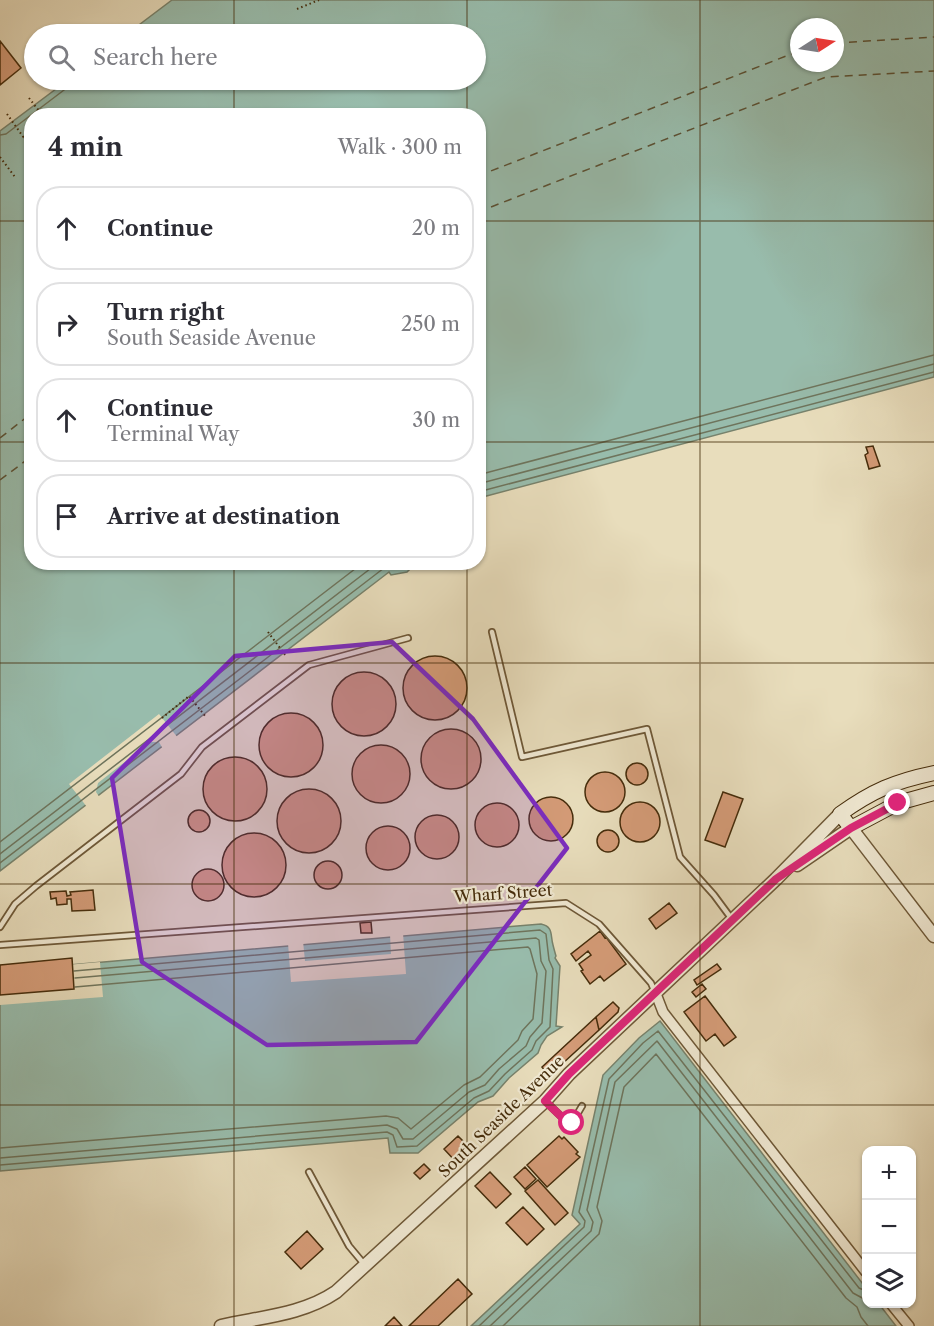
<!DOCTYPE html>
<meta charset="utf-8">
<style>
:root{--surface:#fff;--page:#f7f7f7;--text:#2b2b33;--muted:#7c7c81;--line:#e1e1e2}
body{margin:0;font-family:"Libre Caslon Text",serif;background:var(--page);color:var(--text)}
.controls{position:absolute;right:18px;bottom:18px;display:grid;overflow:hidden;border-radius:12px;box-shadow:0 2px 4px #0004}
.controls button{width:54px;height:54px;display:grid;place-items:center;padding:0;border:0;border-bottom:2px solid var(--line);background:var(--surface);color:var(--text);font:30px sans-serif}
.compass{position:absolute;left:790px;top:18px;width:54px;height:54px;border-radius:50%;background:var(--surface);box-shadow:0 2px 4px #0004;rotate:78deg}
.stop{position:absolute;width:18px;height:18px;margin:-14px;border:4px solid #db2777;border-radius:50%;background:#fff}
.stop.end{background:#db2777;border-color:#fff;box-shadow:0 2px 6px #0008}
.list{margin:0;padding:0;list-style:none}
h2{display:flex;justify-content:space-between;align-items:center;height:78px;margin:0;padding:0 24px;font-size:26px}
h2 small{font-size:20px;font-weight:400;color:var(--muted)}
.list li{display:grid;grid-template-columns:39px 1fr auto;gap:18px;align-items:center;box-sizing:border-box;height:84px;margin:0 12px 12px;padding:0 12px;border:2px solid var(--line);border-radius:24px}
.list b{display:block;font-size:22px;white-space:nowrap}
.list p{margin:0;font-size:20px;white-space:nowrap;color:var(--muted)}
.list em{font-size:20px;font-style:normal;color:var(--muted)}
.icon{flex:none;width:33px;height:33px;fill:none;stroke:currentColor;stroke-width:2;stroke-linecap:round;stroke-linejoin:round}
.map{position:relative;flex:none;width:934px;height:1326px;overflow:hidden}
.search{position:absolute;background:var(--surface);box-shadow:0 2px 4px #0004;left:24px;top:24px;width:462px;height:66px;display:flex;align-items:center;gap:15px;box-sizing:border-box;padding:0 21px;border-radius:33px;color:var(--muted);font-size:22px}
.panel{position:absolute;background:var(--surface);box-shadow:0 2px 4px #0004;left:24px;top:108px;width:462px;height:462px;border-radius:24px}
.map>svg:first-child{display:block}
</style>
<div class="map">
<svg width="934" height="1326" viewBox="0 0 934 1326">
<rect width="100%" height="100%" fill="#e8ddbc"/>
<filter id="stains"><feTurbulence type="fractalNoise" baseFrequency=".00333" numOctaves="4"/><feColorMatrix values="0 0 0 0 .2 0 0 0 0 .09 0 0 0 0 .02 0 0 0 .5 -.17"/></filter>
<radialGradient id="worn" r=".72"><stop offset=".6" stop-color="#630" stop-opacity="0"/><stop offset="1" stop-color="#630" stop-opacity=".3"/></radialGradient>
<path fill="#98bcac" stroke="#77826c" stroke-width="1.5" fill-rule="evenodd" d="M172 0H934V377L479 498 478 116H32V562L416 563 407 572 391 575 389 572 0 871V131L68 80H476V34H127ZM799 27H835V63H799Z
M541 924C554 927 550 935 553 945 554 949 555 953 556 956L555 958 560 966 556 1026 562 1027 547 1036 541 1045 538 1053 509 1078 493 1096 478 1102 418 1153H390L388 1138 0 1171V971Z
M660 1021 866 1288V1304H879L896 1326H471L580 1224 572 1215 603 1075 639 1038Z"/>
<path fill="#e8ddbc" d="M159 714 178 738 163 749 159 742H150L98 783 96 792 100 798 87 807 69 784Z
M403 933 406 974 291 982 288 943 303 941 305 961 391 954 390 934Z
M100 962 103 997 0 1005V971Z"/>
<g fill="none" stroke-linecap="round" stroke-linejoin="round">
<path stroke="#6e745c" stroke-width="1.5" d="M0 135 6 134 68 87 71 80
M478 475 934 355
M478 484 934 364
M478 492 934 372
M0 842 364 562
M0 854 379 562
M0 863 384 568C394 564 398 573 409 562
M0 1148 386 1116 398 1118 411 1129 464 1085 480 1077 518 1040 522 1031 533 1019 537 974 530 949 528 947 75 987
M0 1158 387 1125 397 1129 403 1139H413L469 1092 485 1085 499 1069 526 1046 530 1037 542 1023 546 971 541 961 539 940 536 938 75 978
M0 1165 387 1132 393 1135 397 1147 417 1146 474 1098 489 1091 505 1074 532 1050 536 1041 550 1027 553 969 549 960 546 934 540 930 74 971
M479 1326 584 1227 585 1221 579 1212 609 1079 643 1043 658 1031 859 1288 866 1291
M490 1326 591 1231 593 1222 587 1210 615 1082 657 1041 853 1293 866 1300
M503 1326 599 1234 602 1221 597 1207 624 1087 656 1054 846 1298 857 1307 861 1317 868 1326"/>
<path stroke="#5a5033" stroke-width="1.5" stroke-dasharray="8 6" stroke-linecap="butt" d="M835 43 934 37
M478 176 799 51
M478 212 826 77 934 71
M0 438 32 413
M0 480 32 456"/>
</g>
<path fill="#d49b77" stroke="#452c0b" stroke-width="1.5" d="M0 41 21 68 0 85Z
M873 446 880 466 869 469 865 455 868 453 866 447Z
M403 688a32 32 0 1 1 64 0a32 32 0 1 1-64 0Z
M332 704a32 32 0 1 1 64 0a32 32 0 1 1-64 0Z
M259 745a32 32 0 1 1 64 0a32 32 0 1 1-64 0Z
M421 759a30 30 0 1 1 60 0a30 30 0 1 1-60 0Z
M352 774a29 29 0 1 1 58 0a29 29 0 1 1-58 0Z
M203 789a32 32 0 1 1 64 0a32 32 0 1 1-64 0Z
M626 774a11 11 0 1 1 22 0a11 11 0 1 1-22 0Z
M585 792a20 20 0 1 1 40 0a20 20 0 1 1-40 0Z
M277 821a32 32 0 1 1 64 0a32 32 0 1 1-64 0Z
M723 792 743 799 725 847 705 840Z
M529 819a22 22 0 1 1 44 0a22 22 0 1 1-44 0Z
M620 822a20 20 0 1 1 40 0a20 20 0 1 1-40 0Z
M475 825a22 22 0 1 1 44 0a22 22 0 1 1-44 0Z
M188 821a11 11 0 1 1 22 0a11 11 0 1 1-22 0Z
M415 837a22 22 0 1 1 44 0a22 22 0 1 1-44 0Z
M366 848a22 22 0 1 1 44 0a22 22 0 1 1-44 0Z
M597 841a11 11 0 1 1 22 0a11 11 0 1 1-22 0Z
M222 865a32 32 0 1 1 64 0a32 32 0 1 1-64 0Z
M314 875a14 14 0 1 1 28 0a14 14 0 1 1-28 0Z
M192 885a16 16 0 1 1 32 0a16 16 0 1 1-32 0Z
M93 890 95 910 72 911 71 899H67V904L57 905 56 898 51 899 50 892 66 891 67 896 71 895 70 892Z
M669 903 677 913 656 929 649 919Z
M371 922 372 933H361L360 923Z
M600 931 605 938 606 937 626 964 604 981 600 976 590 984 581 971 583 970 579 964 591 955 588 951 576 961 571 954Z
M72 958 74 989 0 995V965Z
M717 964 721 969 697 985 694 980Z
M702 984 706 989 696 997 692 992Z
M705 996 736 1037 724 1046 715 1034 706 1041 684 1012Z
M613 1002 619 1008 618 1012 599 1030 596 1017Z
M596 1017 599 1030 549 1076 542 1067Z
M458 1136 472 1150 458 1164 444 1149Z
M559 1136 562 1139 564 1137 578 1152 576 1154 580 1157 547 1187 527 1165Z
M424 1164 430 1170 420 1179 414 1173Z
M525 1167 536 1179 525 1189 514 1177Z
M490 1172 511 1194 496 1208 475 1186Z
M538 1180 568 1213 555 1225 525 1191Z
M523 1207 544 1229 527 1245 506 1223Z
M307 1231 323 1249 301 1269 285 1252Z
M458 1279 472 1294 438 1326H409Z
M394 1317 402 1326H385Z"/>
<g fill="none" stroke-linecap="round" stroke-linejoin="round">
<g stroke="#6e5837" stroke-width="8">
<path id="service" d="M492 632 522 757 647 729 680 857 714 895 731 918
M0 927 15 904 36 886 181 774 202 747 309 665 408 638
M0 945 566 903 599 924 651 983 654 990
M545 1101 568 1123H572L582 1106
M309 1172 349 1246 364 1264"/>
</g>
<g stroke="#6e5837" stroke-width="12">
<path id="minor" d="M656 994 663 1012 866 1272
M891 1304 909 1326"/>
</g>
<g stroke="#6e5837" stroke-width="15">
<path id="tertiary" d="M797 865 851 828 934 936
M221 1326C260 1317 302 1315 336 1292L545 1101 569 1074 776 879 840 814"/>
</g>
<g stroke="#452c0b" stroke-width="16">
<path id="secondary" d="M934 773C895 781 872 791 840 814L851 828 898 803 934 793"/>
</g>
<path stroke="#452c0b" stroke-width="2" stroke-dasharray="1.5 3" stroke-linecap="butt" d="M297 9 319 0
M29 98 43 116
M7 114 24 138
M24 137 32 147
M0 157 15 177
M268 632 286 656
M162 718 189 696 206 717"/>
<use href="#service" stroke="#f0e9d3" stroke-width="4.5"/>
<use href="#minor" stroke="#f0e9d3" stroke-width="9"/>
<use href="#tertiary" stroke="#f0e9d3" stroke-width="12"/>
<use href="#secondary" stroke="#f0e9d3" stroke-width="14"/>
</g>
<g fill="none" stroke-linecap="round" stroke-linejoin="round">
<path stroke="#db2777" stroke-width="8" d="M572 1123H568L545 1101 569 1074 776 879 851 828 898 803"/>
</g>
<path fill="#7b2cbf" fill-opacity="0.2" stroke="#7b2cbf" stroke-width="4.5" stroke-linejoin="round" d="M392 642 473 719 567 848 416 1042 267 1045 142 962 112 778 235 656Z"/>
<path fill="none" stroke="#452c0b" stroke-width="1.5" stroke-opacity="0.55" d="M234 0V34M467 0V34M700 0V1326M234 80V116M467 80V116M0 221H32M478 221H934M0 442H32M478 442H934M234 562V1326M467 562V1326M0 663H934M0 884H934M0 1105H934"/>
<g text-anchor="middle" stroke-width="4.5" stroke-linejoin="round" paint-order="stroke">
<g font-size="16" fill="#452c0b" stroke="#f0e9d3">
<text transform="translate(503 893) rotate(-4)" y="6">Wharf Street</text>
<text transform="translate(501 1116) rotate(-44)" y="6">South Seaside Avenue</text>
</g>
</g>
<rect width="100%" height="100%" filter="url(#stains)"/>
<rect width="100%" height="100%" fill="url(#worn)"/>
</svg>
<div class="controls">
<button>+</button>
<button>−</button>
<button><svg class="icon" aria-label="layers" viewBox="0 0 24 24"><path d="M12 4l9 5-9 5-9-5zM3 14l9 5 9-5"/></svg></button>
</div>
<svg class="compass" viewBox="-18 -18 36 36"><path d="M0-13l5 13h-10z" fill="#e53935"/><path d="M0 13l5-13h-10z" fill="#7c7c81"/></svg>
<div class="stop" style="left:572px;top:1123px"></div>
<div class="stop end" style="left:898px;top:803px"></div>
<div class="search"><svg class="icon" aria-label="search" viewBox="0 0 24 24"><circle cx="10" cy="10" r="6"/><path d="M15 15l6 6"/></svg>Search here</div>
<section class="panel">
<h2>4 min<small>Walk · 300 m</small></h2>
<ul class="list">
<li><svg class="icon" aria-label="ahead" viewBox="0 0 24 24"><path d="M12 20V5M6 11l6-6 6 6"/></svg><div><b>Continue</b></div><em>20 m</em></li>
<li><svg class="icon" aria-label="right" viewBox="0 0 24 24"><path d="M7 20v-9h11M14 6l5 5-5 5"/></svg><div><b>Turn right</b><p>South Seaside Avenue</p></div><em>250 m</em></li>
<li><svg class="icon" aria-label="ahead" viewBox="0 0 24 24"><path d="M12 20V5M6 11l6-6 6 6"/></svg><div><b>Continue</b><p>Terminal Way</p></div><em>30 m</em></li>
<li><svg class="icon" aria-label="arrive" viewBox="0 0 24 24"><path d="M6 21V4h12l-3 4 3 4H6"/></svg><div><b>Arrive at destination</b></div></li>
</ul>
</section>
</div>
